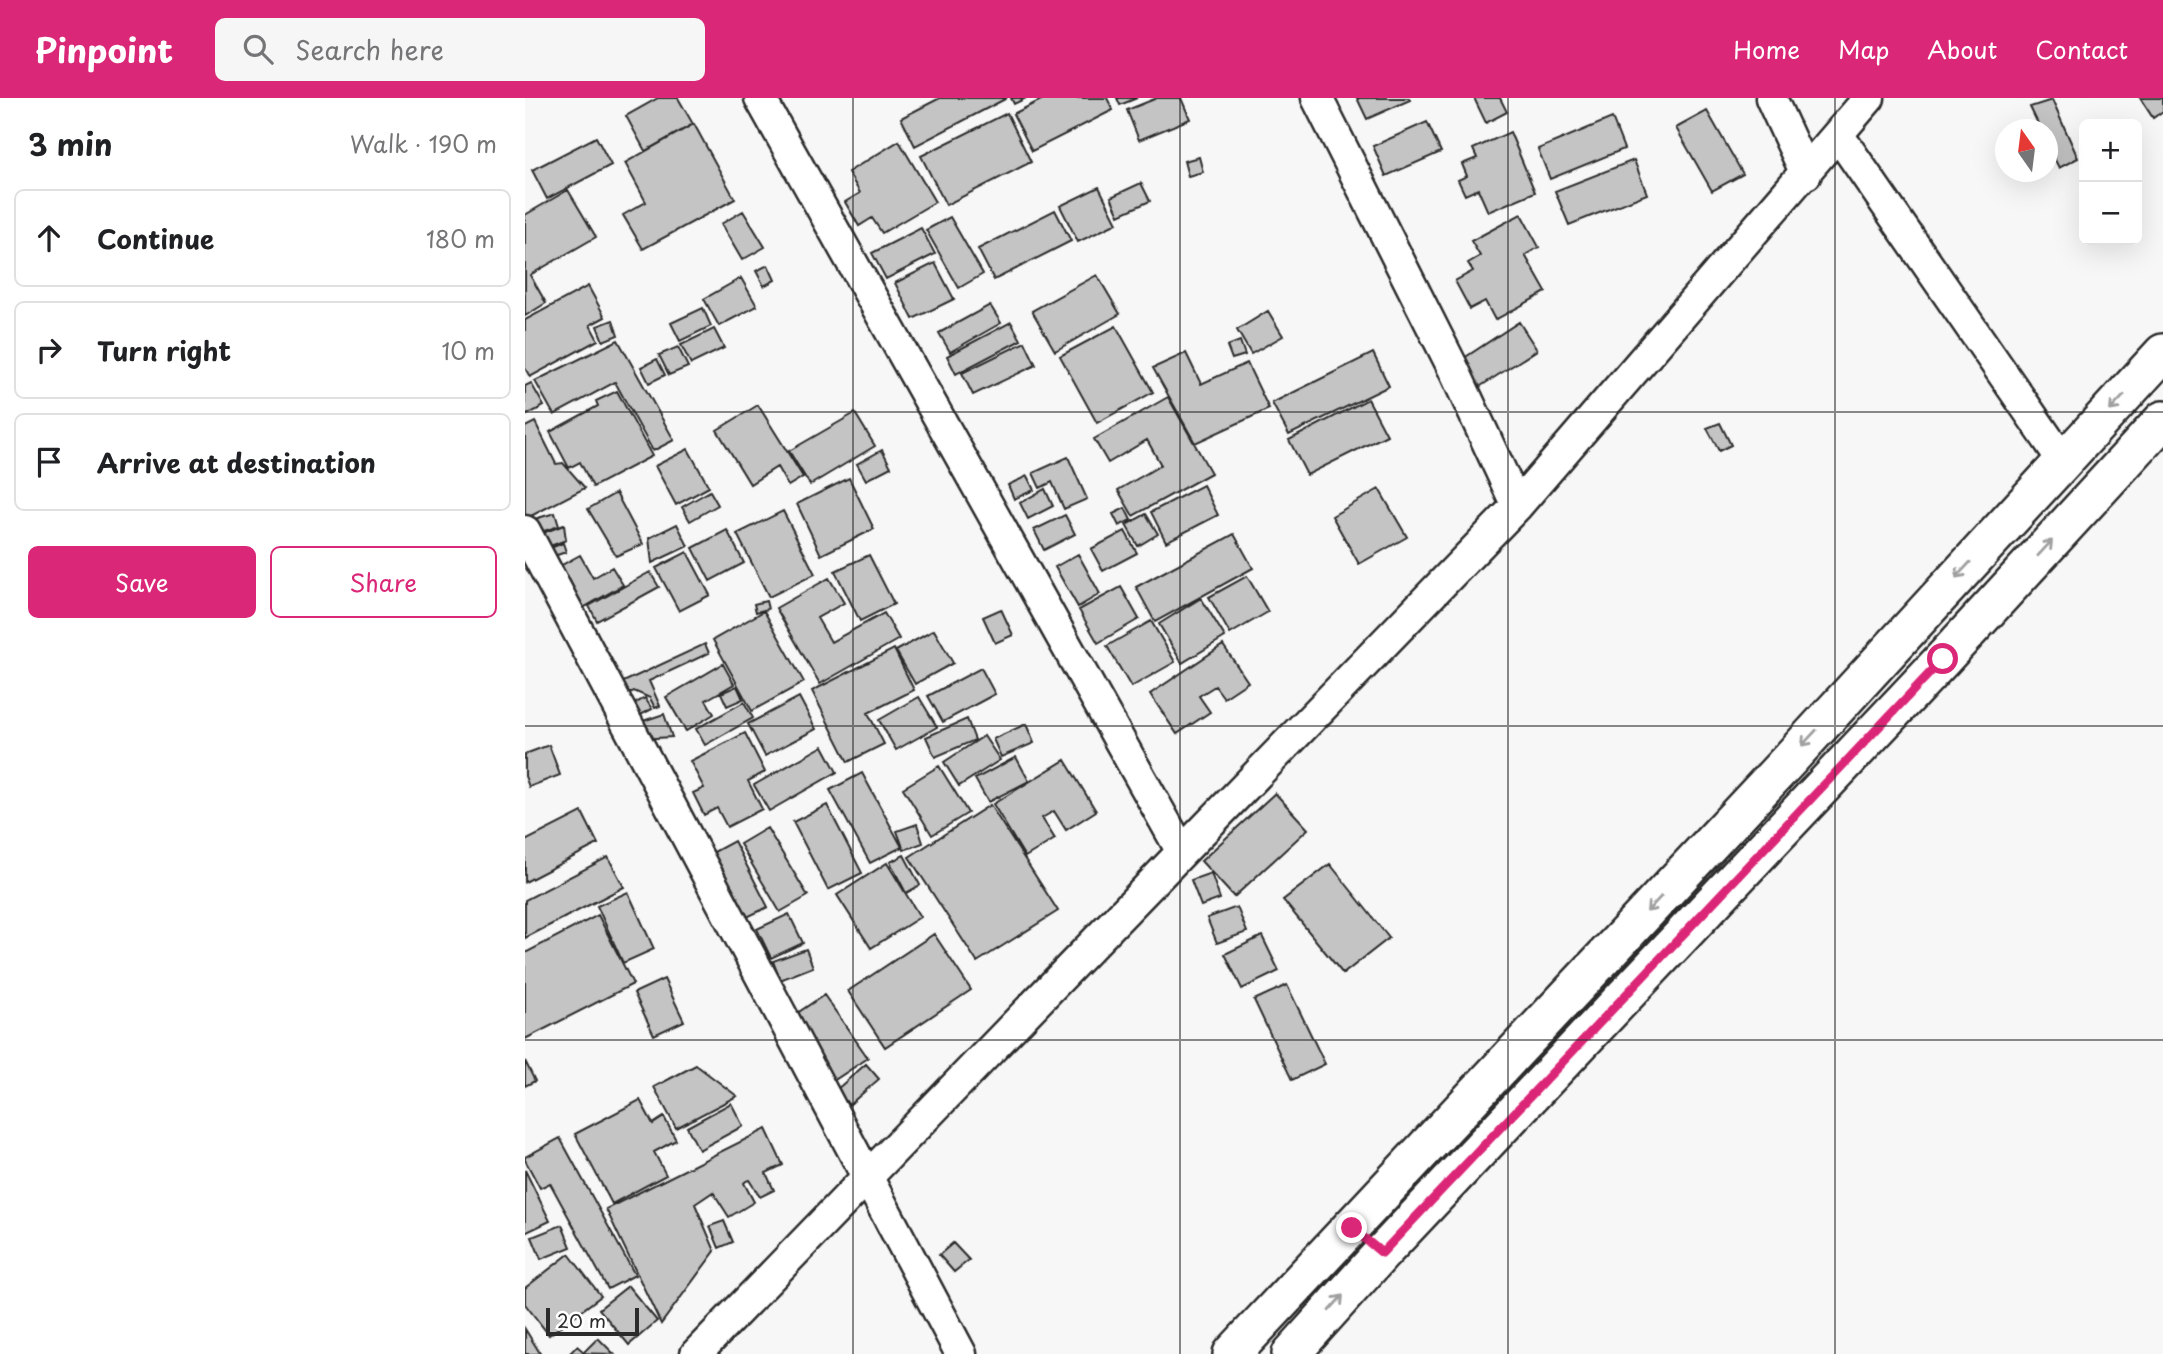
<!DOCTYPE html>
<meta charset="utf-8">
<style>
:root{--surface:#fff;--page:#f6f6f6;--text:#202124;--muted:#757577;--line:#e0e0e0;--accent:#db2777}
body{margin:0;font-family:"Playpen Sans",sans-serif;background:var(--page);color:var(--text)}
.controls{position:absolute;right:21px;top:21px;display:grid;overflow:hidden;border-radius:10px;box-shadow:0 7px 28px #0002}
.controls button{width:63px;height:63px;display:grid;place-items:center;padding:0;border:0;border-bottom:2px solid var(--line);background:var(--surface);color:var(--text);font:35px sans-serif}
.compass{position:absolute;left:1470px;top:21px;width:63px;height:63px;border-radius:50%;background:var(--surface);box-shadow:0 7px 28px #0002;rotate:346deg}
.scale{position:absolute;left:21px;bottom:18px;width:93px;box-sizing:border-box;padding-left:7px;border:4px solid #2b2b2b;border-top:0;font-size:19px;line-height:24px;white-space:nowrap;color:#2b2b2b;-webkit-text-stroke:5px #fff;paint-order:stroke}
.stop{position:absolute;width:21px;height:21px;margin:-16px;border:5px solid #db2777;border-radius:50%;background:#fff}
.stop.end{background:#db2777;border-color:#fff;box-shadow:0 2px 7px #0008}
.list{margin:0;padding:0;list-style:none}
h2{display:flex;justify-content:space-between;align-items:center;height:91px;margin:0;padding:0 28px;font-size:30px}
h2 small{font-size:23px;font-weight:400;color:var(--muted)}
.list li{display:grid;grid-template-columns:46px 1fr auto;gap:21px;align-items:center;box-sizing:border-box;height:98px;margin:0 14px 14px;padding:0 14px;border:2px solid var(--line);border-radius:10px}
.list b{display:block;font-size:26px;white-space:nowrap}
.list em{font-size:23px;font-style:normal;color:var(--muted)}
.actions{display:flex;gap:14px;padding:21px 28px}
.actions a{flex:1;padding:16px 0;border:2px solid var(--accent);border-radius:10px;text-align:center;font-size:24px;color:var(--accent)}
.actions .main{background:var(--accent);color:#fff}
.icon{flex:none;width:38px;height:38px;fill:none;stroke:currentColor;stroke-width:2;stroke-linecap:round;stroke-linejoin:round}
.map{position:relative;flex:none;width:1638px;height:1256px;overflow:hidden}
header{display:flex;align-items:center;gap:42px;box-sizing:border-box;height:98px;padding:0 35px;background:var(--accent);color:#fff}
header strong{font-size:33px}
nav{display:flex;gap:38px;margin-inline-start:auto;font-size:24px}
.search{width:490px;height:63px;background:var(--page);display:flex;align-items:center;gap:18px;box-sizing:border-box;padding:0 24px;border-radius:10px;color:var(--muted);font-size:26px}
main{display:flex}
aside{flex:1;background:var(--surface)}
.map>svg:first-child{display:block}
</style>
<header>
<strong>Pinpoint</strong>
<div class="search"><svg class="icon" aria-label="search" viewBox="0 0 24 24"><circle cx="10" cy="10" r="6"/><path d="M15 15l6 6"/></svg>Search here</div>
<nav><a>Home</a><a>Map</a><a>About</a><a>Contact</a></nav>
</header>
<main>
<aside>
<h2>3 min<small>Walk · 190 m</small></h2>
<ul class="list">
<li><svg class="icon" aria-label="ahead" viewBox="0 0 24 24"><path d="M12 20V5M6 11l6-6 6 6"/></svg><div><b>Continue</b></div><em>180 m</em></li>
<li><svg class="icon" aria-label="right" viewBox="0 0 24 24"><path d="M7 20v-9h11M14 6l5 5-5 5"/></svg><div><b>Turn right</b></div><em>10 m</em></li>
<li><svg class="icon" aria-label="arrive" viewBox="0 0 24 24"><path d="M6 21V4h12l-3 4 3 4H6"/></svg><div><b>Arrive at destination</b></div></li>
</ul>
<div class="actions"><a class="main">Save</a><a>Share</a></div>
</aside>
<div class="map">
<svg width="1638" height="1256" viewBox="0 0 1638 1256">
<rect width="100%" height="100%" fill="#f7f7f7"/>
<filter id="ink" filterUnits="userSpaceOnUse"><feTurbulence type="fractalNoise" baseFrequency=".0143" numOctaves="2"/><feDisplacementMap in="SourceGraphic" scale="14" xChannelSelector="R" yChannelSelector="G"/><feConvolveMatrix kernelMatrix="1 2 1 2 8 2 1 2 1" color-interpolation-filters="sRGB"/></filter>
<g filter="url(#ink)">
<path fill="#c4c4c4" stroke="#2b2b2b" stroke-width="2" d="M133 0H153L168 26 120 53 101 18Z
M415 0H482L390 48 376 20Z
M486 0H501L489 6Z
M520 0H582L588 12 507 53 488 16Z
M592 0H612L595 7Z
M632 0H656L665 21 614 42 602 12Z
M832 0H884L885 2 842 21Z
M949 0H975L982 14 961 25Z
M1615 0H1638V13L1628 20Z
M1527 2 1553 60 1534 70 1522 46V32H1516L1505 9Z
M1182 13 1218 76 1187 93 1151 30Z
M482 15 506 64 421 107 396 58Z
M1087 20 1099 51 1025 81 1013 51Z
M902 24 916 54 861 78 848 48Z
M169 26 210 101 118 151 98 117 121 104 100 65Z
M985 34 1010 94 963 114 953 91 940 97 933 82 942 78 937 66 952 60 948 51Z
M71 39 86 67 22 101 7 72Z
M374 43 410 104 357 135 347 120 334 128 320 104 335 95 323 74Z
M674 59 678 74 663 78 659 63Z
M1109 62 1122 96 1044 127 1030 93Z
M616 85 625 103 594 117 586 99Z
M574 89 592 125 553 144 535 108Z
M43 92 71 139 5 177 21 205 0 218V117Z
M530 112 546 143 469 182 453 151Z
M218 113 240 149 217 162 196 126Z
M996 116 1014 149 1000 157 1021 194 970 222 960 203 945 211 930 183 948 173 943 165 955 158 946 143Z
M425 119 458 176 434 190 401 132Z
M396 130 410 156 361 181 347 155Z
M410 165 429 201 388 221 370 185Z
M243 167 250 182 239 188 231 173Z
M572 177 595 216 530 253 507 213Z
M216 180 232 208 194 228 179 201Z
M63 188 80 219 65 227 73 242 5 279 0 270V222Z
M465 207 476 225 425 254 414 235Z
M178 210 186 228 155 243 146 225Z
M743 213 758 238 726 256 712 232Z
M88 222 93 237 78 243 72 228Z
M486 224 496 242 431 276 422 258Z
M994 224 1012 252 945 295 927 268Z
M591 228 628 294 572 325 535 258Z
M189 231 199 250 166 266 156 247Z
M93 242 149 342 128 353 90 284 29 317 10 283Z
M715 243 720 257 707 261 702 248Z
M500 244 511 267 448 297 437 275Z
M153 249 163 269 144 277 134 257Z
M661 255 676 286 722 265 744 311 670 345 628 270Z
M848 255 864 288 764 337 747 305Z
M132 261 140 277 124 285 116 269Z
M6 285 19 308 0 318V288Z
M92 293 127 358 68 389 55 364 44 370 25 334 73 308 71 303Z
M643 299 686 375 608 418 593 392 636 367 622 342 583 365 569 341Z
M843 301 862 337 782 377 764 342Z
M233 307 278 379 263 388 252 369 225 386 192 332Z
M330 315 350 348 285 387 264 353Z
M10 324 31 366 38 365 60 390 0 421V329Z
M1195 325 1206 347 1194 353 1182 330Z
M163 351 184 389 151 407 130 368Z
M357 352 366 369 341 382 332 366Z
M543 359 562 401 539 411 527 384 515 390 508 375Z
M502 378 509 392 489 401 483 387Z
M324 380 349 431 296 457 272 406Z
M678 387 693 417 641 444 626 414Z
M520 391 528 408 503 421 495 405Z
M854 391 882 439 834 466 807 418Z
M185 393 193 407 165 423 157 409Z
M91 395 118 446 91 458 63 411Z
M600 410 606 422 594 428 588 416Z
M258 413 290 476 244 499 212 436Z
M30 415 34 428 10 436 6 422Z
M621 416 633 436 613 448 601 427Z
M540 417 550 436 519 452 509 432Z
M152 426 163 448 127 465 124 440Z
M39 427 41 442 20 450 15 436Z
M202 432 219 465 185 483 168 450Z
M600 433 612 455 578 473 566 451Z
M709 436 728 470 630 524 611 489Z
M38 445 41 454 26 459 23 451Z
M162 454 185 497 154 513 131 470Z
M553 456 575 496 553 509 530 469Z
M55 457 68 480 87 469 98 487 51 514 28 472Z
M344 457 369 506 335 523 310 473Z
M125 474 134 489 72 523 64 508Z
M722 478 743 514 705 536 684 499Z
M304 480 319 505 292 520 306 544 359 515 374 541 295 586 251 510Z
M596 489 614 521 573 545 554 512Z
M676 500 700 539 657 565 634 526Z
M241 503 243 511 231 514 229 506Z
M476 511 488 537 470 545 458 519Z
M239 513 279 584 227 613 188 542Z
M626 523 650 564 606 589 582 548Z
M409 532 428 565 390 586 371 553Z
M180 546 184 555 124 583 135 608 130 610 125 600 109 593 100 597 94 586Z
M698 547 723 584 699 600 690 588 674 598 685 614 652 636 625 596Z
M369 551 389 592 343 615 359 646 323 664 287 593Z
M198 566 209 586 181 602 189 616 161 633 141 599Z
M456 570 470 596 418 624 403 598Z
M212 588 218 601 202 608 196 595Z
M274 599 291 631 240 658 223 626Z
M394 599 412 629 371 652 354 622Z
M120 600 127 611 104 623 98 612Z
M219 604 228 620 180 647 171 631Z
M139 616 147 639 114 641 109 626Z
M442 621 450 642 410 659 401 639Z
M501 626 509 645 476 659 468 641Z
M220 635 240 674 223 683 237 711 202 729 192 710 179 717 168 695 179 690 165 663Z
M459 638 475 662 434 688 419 664Z
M24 647 35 677 4 689 0 678V656Z
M298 648 312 674 244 713 229 687Z
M491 659 504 683 463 704 450 681Z
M540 662 571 713 541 732 529 713 517 720 530 741 500 759 468 706Z
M414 668 443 715 407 737 378 690Z
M337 675 377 749 345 765 305 692Z
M750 695 783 731 709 799 676 763Z
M302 707 337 775 303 792 268 724Z
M465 707 533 813 452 864 384 759Z
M57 714 73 746 0 784V743Z
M392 726 398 745 379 752 372 733Z
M242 730 283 798 255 814 215 746Z
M209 743 243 809 220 820 187 755Z
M379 757 395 787 381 795 365 764Z
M83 759 99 789 0 840V802Z
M362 765 395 819 346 850 312 797Z
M805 766 864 840 818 876 758 802Z
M686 775 695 801 676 808 666 782Z
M103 794 129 851 98 865 72 808Z
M712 809 722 834 692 845 682 820Z
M264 816 278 845 246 860 232 831Z
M73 817 108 886 0 941V855Z
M409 836 446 892 360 949 323 893Z
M737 838 754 873 717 891 700 856Z
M281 851 288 869 255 882 248 863Z
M139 881 159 923 129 937 109 895Z
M762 887 800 966 767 982 729 902Z
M299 897 343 960 308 983 265 920Z
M0 963 10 983 0 988Z
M341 966 354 981 324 1007 311 992Z
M171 967 212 998 151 1030 129 989Z
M115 1002 128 1026 139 1019 151 1042 129 1054 141 1077 87 1106 50 1036Z
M206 1005 218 1028 174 1052 162 1029Z
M241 1031 258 1067 241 1075 249 1092 235 1099 224 1082 221 1083 219 1085 229 1104 204 1119 188 1094 170 1106 190 1153 136 1226 81 1111Z
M35 1040 110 1177 83 1191 25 1085 15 1090 0 1062V1059Z
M0 1072 25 1123 0 1135Z
M199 1123 208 1144 194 1150 185 1128Z
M37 1127 46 1149 16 1161 7 1139Z
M428 1145 444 1162 429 1174 414 1157Z
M44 1156 76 1198 24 1237 0 1206V1190Z
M103 1188 132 1223 104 1247 74 1211Z
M0 1231 15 1255 14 1256H0Z
M73 1240 89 1256 45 1255 52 1248 59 1254Z"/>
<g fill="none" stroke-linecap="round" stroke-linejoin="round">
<g stroke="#2b2b2b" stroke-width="35">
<path id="minor" d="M235 0 657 754
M792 0 927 268 992 408
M1246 0 1281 76
M1314 38 1538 363
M0 433 436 1256
M171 1256 992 408 1344 0"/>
</g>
<g stroke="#2b2b2b" stroke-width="42">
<path id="major" d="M707 1256 1262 664 1638 255
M766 1256 857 1155 1418 561 1638 322"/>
</g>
<use href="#minor" stroke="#fff" stroke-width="30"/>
<use href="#major" stroke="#fff" stroke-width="37"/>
</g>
<defs><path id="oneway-shaft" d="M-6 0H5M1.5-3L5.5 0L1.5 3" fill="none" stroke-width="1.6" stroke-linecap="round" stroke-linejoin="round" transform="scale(1.75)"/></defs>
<g stroke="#a0a0a0">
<use href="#oneway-shaft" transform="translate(1592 305) rotate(133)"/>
<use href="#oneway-shaft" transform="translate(1520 450) rotate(-47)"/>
<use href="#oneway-shaft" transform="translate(1438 472) rotate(133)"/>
<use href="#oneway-shaft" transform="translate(1284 640) rotate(133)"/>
<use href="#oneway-shaft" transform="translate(1129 806) rotate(133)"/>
<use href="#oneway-shaft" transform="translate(811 1205) rotate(-48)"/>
</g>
</g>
<g fill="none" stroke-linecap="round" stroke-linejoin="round" filter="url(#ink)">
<path stroke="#db2777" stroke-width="9" d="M827 1130 857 1155 1418 561"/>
</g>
<path fill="none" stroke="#2b2b2b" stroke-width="2" stroke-opacity="0.55" d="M328 0V1256M655 0V1256M983 0V1256M1310 0V1256M0 314H1638M0 628H1638M0 942H1638"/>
</svg>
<div class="controls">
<button>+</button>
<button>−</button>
</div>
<svg class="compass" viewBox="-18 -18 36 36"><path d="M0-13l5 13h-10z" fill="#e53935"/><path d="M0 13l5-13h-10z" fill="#757577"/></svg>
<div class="scale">20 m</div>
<div class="stop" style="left:1418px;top:561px"></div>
<div class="stop end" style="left:827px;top:1130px"></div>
</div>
</main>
